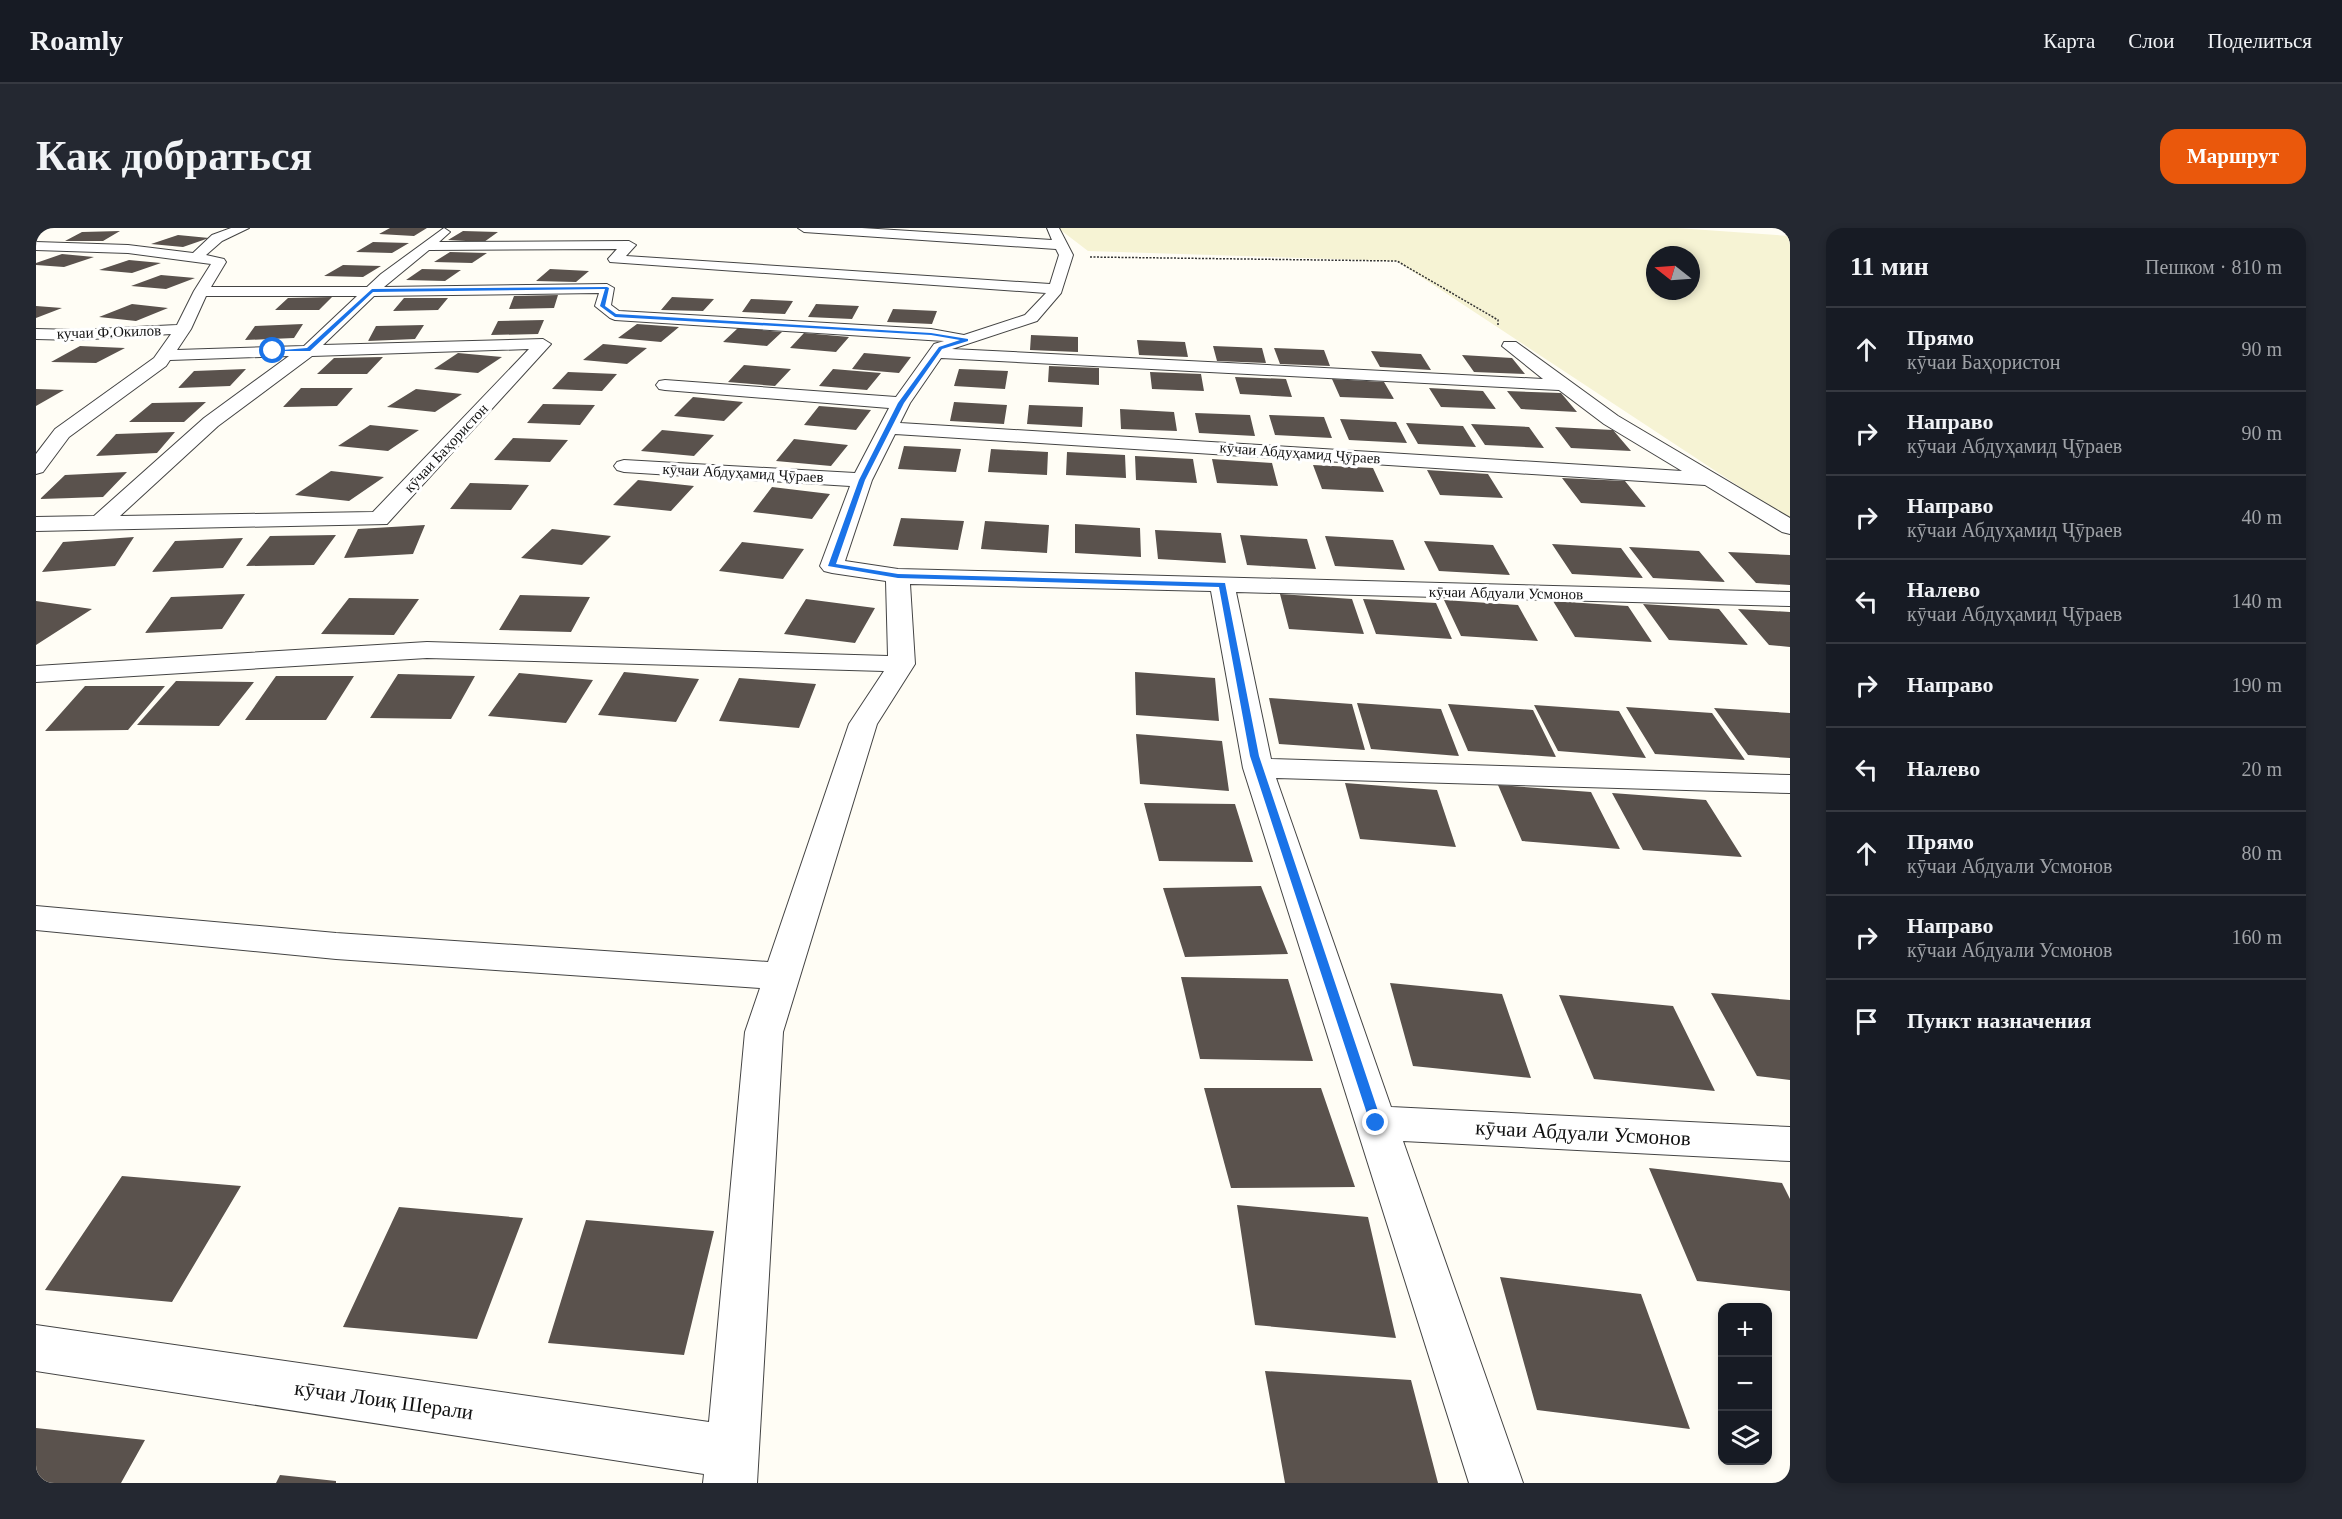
<!DOCTYPE html>
<html lang="ru">
<meta charset="utf-8">
<style>
:root{--surface:#171b24;--page:#242831;--text:#f1f3f6;--muted:#9ea1a6;--line:#363941;--accent:#ea580c}
body{margin:0;font-family:"Times New Roman",serif;background:var(--page);color:var(--text)}
.controls{position:absolute;right:18px;bottom:18px;display:grid;overflow:hidden;border-radius:12px;box-shadow:0 3px 9px #0003}
.controls button{width:54px;height:54px;display:grid;place-items:center;padding:0;border:0;border-bottom:2px solid var(--line);background:var(--surface);color:var(--text);font:30px sans-serif}
.compass{position:absolute;left:1610px;top:18px;width:54px;height:54px;border-radius:50%;background:var(--surface);box-shadow:0 3px 9px #0003;rotate:287deg}
.stop{position:absolute;width:18px;height:18px;margin:-14px;border:4px solid #1a73e8;border-radius:50%;background:#fff}
.stop.end{background:#1a73e8;border-color:#fff;box-shadow:0 2px 6px #0008}
.list{margin:0;padding:0;list-style:none}
h2{display:flex;justify-content:space-between;align-items:center;height:78px;margin:0;padding:0 24px;font-size:26px}
h2 small{font-size:20px;font-weight:400;color:var(--muted)}
.list li{display:grid;grid-template-columns:39px 1fr auto;gap:18px;align-items:center;box-sizing:border-box;height:84px;padding:0 24px;border-top:2px solid var(--line)}
.list b{display:block;font-size:22px;white-space:nowrap}
.list p{margin:0;font-size:20px;white-space:nowrap;color:var(--muted)}
.list em{font-size:20px;font-style:normal;color:var(--muted)}
.icon{flex:none;width:33px;height:33px;fill:none;stroke:currentColor;stroke-width:2;stroke-linecap:round;stroke-linejoin:round}
.map{position:relative;flex:none;width:1754px;height:1255px;overflow:hidden;border-radius:18px}
header{display:flex;align-items:center;gap:36px;box-sizing:border-box;height:84px;padding:0 30px;background:var(--surface);border-bottom:2px solid var(--line)}
header strong{font-size:28px}
nav{display:flex;gap:33px;margin-inline-start:auto;font-size:21px}
.intro{display:flex;align-items:center;justify-content:space-between;box-sizing:border-box;height:144px;padding:0 36px}
h1{margin:0;font-size:42px}
.button{padding:15px 27px;border-radius:18px;background:var(--accent);color:#fff;font-size:21px;font-weight:700}
main{display:flex;gap:36px;padding:0 36px}
aside{flex:1;background:var(--surface);border-radius:18px;box-shadow:0 3px 9px #0003}
.map>svg:first-child{display:block}
</style>
<header>
<strong>Roamly</strong>
<nav><a>Карта</a><a>Слои</a><a>Поделиться</a></nav>
</header>
<div class="intro"><h1>Как добраться</h1><a class="button">Маршрут</a></div>
<main>
<div class="map">
<svg width="1754" height="1255" viewBox="0 0 1754 1255">
<rect width="100%" height="100%" fill="#fffdf5"/>
<path fill="#f6f3d4" fill-rule="evenodd" d="M1022 0H1641L1754 8V292L1361 33 1052 23ZM1619 27H1655V63H1619Z"/>
<path fill="#5a524d" d="M354 0H391L378 8 343 6Z
M84 3 67 13H29L46 4Z
M427 3 462 4 448 14 412 12Z
M142 7 173 10 147 19 115 16Z
M337 14 373 15 356 25 320 24Z
M414 24 451 25 436 35 398 34Z
M26 26 58 29 28 39 0 37V35Z
M93 32 125 35 96 45 63 42Z
M307 37 345 38 327 49 288 48Z
M386 41 425 42 409 53 370 52Z
M514 41 553 43 540 54 500 53Z
M125 47 159 50 130 61 95 58Z
M522 67 518 80 473 81 478 68Z
M296 69 283 82H239L252 70Z
M636 69 678 71 667 83 625 82Z
M368 70H412L402 82 357 83Z
M715 71 757 73 749 86 706 84Z
M96 76 132 80 100 93 63 89Z
M780 76 823 78 816 91 772 89Z
M0 78 26 80 0 90Z
M857 81 901 83 896 96 851 94Z
M508 92 502 106 455 107 462 93Z
M267 96 258 110 209 112 219 98Z
M601 96 643 99 625 114 582 110Z
M388 97 379 111 332 113 340 98Z
M702 100 746 104 731 118 687 114Z
M768 105 813 109 800 124 754 120Z
M995 107 1042 109V124L994 122Z
M1101 112 1149 114 1152 129 1103 127Z
M567 116 611 120 591 136 547 132Z
M44 118 89 120 60 135 15 134Z
M1177 118 1226 120 1230 135 1181 133Z
M1238 120 1288 122 1294 138 1244 136Z
M1335 123 1385 126 1395 142 1344 139Z
M422 125 466 129 442 145 398 141Z
M828 125 875 129 863 145 816 141Z
M1426 127 1476 130 1489 146 1438 144Z
M347 129 331 146H281L298 130Z
M708 137 755 141 739 158 692 154Z
M1013 138 1063 140V157L1012 154Z
M210 141 194 158 142 160 158 143Z
M797 141 845 145 831 162 783 158Z
M923 141 972 143 969 161 918 158Z
M532 144 581 146 566 163 516 161Z
M1114 144 1165 146 1168 163 1116 161Z
M1199 149 1250 151 1256 169 1204 166Z
M1296 151 1348 154 1358 171 1304 169Z
M265 160H317L301 178 247 179Z
M1393 160 1447 163 1460 181 1405 179Z
M0 161 28 162 0 178Z
M380 161 426 166 399 184 351 179Z
M1471 163 1525 165 1541 184 1485 181Z
M657 169 707 174 688 193 638 188Z
M170 174 148 194H93L116 175Z
M918 174 971 177 968 196 914 193Z
M507 176 559 177 544 197 491 195Z
M993 177 1047 179 1046 199 991 196Z
M783 178 835 182 820 202 768 197Z
M1084 181 1138 184 1141 203 1085 201Z
M1159 185 1214 187 1219 208 1163 205Z
M1233 187 1288 189 1296 210 1239 207Z
M1304 191 1360 194 1371 215 1313 212Z
M1370 195 1427 198 1440 219 1382 216Z
M1435 196 1493 199 1508 220 1449 217Z
M334 197 383 202 352 223 302 218Z
M1519 199 1577 202 1595 223 1535 220Z
M626 202 678 207 658 228 605 223Z
M139 204 121 225 60 228 80 206Z
M477 210 532 212 514 234 458 232Z
M758 211 812 217 795 238 740 233Z
M868 218 925 221 920 244 862 241Z
M955 221 1012 224 1011 247 952 244Z
M1031 224 1089 227 1090 250 1030 247Z
M1099 228 1157 231 1161 255 1100 252Z
M1176 231 1236 235 1242 258 1181 255Z
M1277 237 1337 240 1348 264 1286 261Z
M1391 242 1452 246 1467 270 1404 267Z
M295 243 348 249 313 273 259 267Z
M91 244 67 269 4 271 29 247Z
M1526 250 1589 253 1610 279 1545 275Z
M602 252 658 258 635 283 577 277Z
M434 255 493 257 475 282 414 281Z
M736 259 794 266 776 291 717 284Z
M865 290 928 293 922 322 857 318Z
M949 293 1013 297 1011 325 945 321Z
M1039 296 1104 300 1105 329 1039 325Z
M389 297 377 326 308 330 322 301Z
M516 301 575 308 546 337 485 330Z
M1119 302 1185 305 1190 335 1122 331Z
M300 307 278 337 210 338 234 308Z
M1204 307 1271 311 1280 341 1211 337Z
M1289 308 1357 312 1369 342 1299 338Z
M98 309 79 338 6 344 27 314Z
M207 310 187 340 116 344 139 313Z
M1388 313 1457 317 1474 347 1403 343Z
M706 314 768 321 747 351 683 343Z
M1516 316 1585 320 1607 350 1536 346Z
M1593 319 1663 323 1689 354 1617 350Z
M1692 324 1754 327V357L1720 355Z
M209 366 186 401 109 405 135 369Z
M1244 366 1316 371 1328 406 1253 401Z
M484 367 554 369 535 404 463 402Z
M313 370 383 371 358 407 285 406Z
M770 371 839 380 819 415 748 406Z
M1327 371 1400 375 1416 411 1340 406Z
M1408 372 1482 377 1502 413 1425 408Z
M0 373 56 381 0 417Z
M1517 373 1592 378 1616 414 1539 409Z
M1607 376 1683 381 1712 417 1633 412Z
M1702 381 1754 384V419L1733 417Z
M588 444 663 451 640 494 562 487Z
M1099 444 1179 450 1183 493 1100 487Z
M483 445 557 452 530 495 452 488Z
M362 446 439 448 415 491 334 490Z
M240 448H318L290 492H209Z
M703 450 780 456 763 500 683 493Z
M140 453 218 454 183 498 101 497Z
M49 458H129L92 502 9 503Z
M1233 470 1316 476 1329 522 1243 516Z
M1321 475 1405 481 1423 528 1335 521Z
M1412 476 1497 482 1520 529 1432 523Z
M1498 477 1583 483 1610 530 1522 523Z
M1590 479 1676 485 1709 532 1619 526Z
M1678 480 1754 485V530L1712 527Z
M1100 506 1186 513 1193 563 1104 556Z
M1309 555 1401 562 1420 619 1324 611Z
M1462 557 1555 564 1584 621 1486 613Z
M1576 565 1670 572 1706 629 1607 622Z
M1108 575 1199 576 1217 634 1123 633Z
M1225 658 1252 726 1149 729 1127 660Z
M1145 749 1252 751 1277 833 1164 831Z
M1354 755 1466 766 1495 850 1377 838Z
M1675 765 1754 772V852L1721 848Z
M1523 767 1637 778 1679 863 1558 851Z
M1168 860H1285L1319 959 1195 960Z
M1613 940 1746 955 1754 971V1063L1661 1053Z
M86 948 205 958 136 1074 9 1062Z
M1201 977 1332 989 1360 1110 1219 1097Z
M363 979 487 990 441 1111 307 1099Z
M550 992 678 1003 648 1127 512 1115Z
M1464 1049 1605 1066 1654 1201 1501 1182Z
M1229 1143 1375 1152 1402 1255H1249Z
M0 1200 109 1212 85 1255H0Z
M244 1247 300 1253V1255H240Z"/>
<g fill="none" stroke-linecap="round" stroke-linejoin="round">
<g stroke="#444" stroke-width="2">
<path id="street" d="M195 0H213L186 13 170 27 188 31 190 34 175 59H331L345 46 408 0 414 4 403 14 593 13 600 17 590 28 1014 56 1023 27 1020 21 768 4 762 0H826L1016 12 1011 0H1023L1037 27 1025 65 1001 93 916 121 1507 151 1466 118 1468 114H1480L1582 188 1754 290V306L1746 304 1669 257 859 206 836 252 809 333 862 341 1754 364V378L1200 364 1235 531 1754 547V565L1240 550 1355 879 1754 899V933L1367 913 1487 1255H1433L1207 540 1175 363 874 356 879 436 841 496 747 804 721 1255H667L668 1246 0 1143V1097L673 1194 709 804 724 760 300 731 0 702V678L300 705 732 734 813 496 848 443 391 430 0 454V438L391 414 852 428 850 353 796 345 788 343 784 338 814 258 588 244 581 242 578 238 581 234 588 232 819 245 853 180 629 162 623 161 620 157 623 153 629 152 860 169 898 116 908 113 579 92 574 90 559 78 563 65 338 68 287 117 507 111 515 116 351 296 0 303V289L58 288 168 190 253 128 134 132 130 138 33 209 7 244 0 246V226L19 201 118 130 135 106 40 112 0 111V101L40 102 141 97 158 63 175 36 92 25 0 22V14L92 17 157 25 176 7ZM581 21 572 31 574 34 1010 65 989 87 928 107 895 101 583 83 575 77 578 60 571 56 348 59 393 22ZM170 68H321L268 118 141 122 155 101ZM493 121 337 284 84 288 182 198 276 128ZM905 130 1523 162 1568 196 1646 243 864 195 874 175Z"/>
</g>
<path stroke="#333" stroke-width="1.5" stroke-dasharray="2 1.5" stroke-linecap="butt" d="M1054 29 1361 33 1462 92V98"/>
<use href="#street" fill="#fff" fill-rule="evenodd"/>
</g>
<path fill="#1a73e8" d="M571 59 573 60 569 78 580 86 895 105 932 111V113L906 121 868 175 829 252 800 336 862 346 1189 355 1223 528 1346 895 1344 898 1340 900 1334 895 1214 528 1183 359 862 350 792 338 823 252 862 175 903 119 924 112 895 107 579 89 564 78 569 61 337 64 274 123H235L271 120 336 61Z"/>
<g text-anchor="middle" stroke-width="6" stroke-linejoin="round" paint-order="stroke">
<g font-size="15" fill="#111" stroke="#fff">
<text transform="translate(73 104) rotate(-2)" y="5">кучаи Ф.Окилов</text>
<text transform="translate(410 220) rotate(-47)" y="5">кӯчаи Баҳористон</text>
<text transform="translate(1264 225) rotate(4)" y="5">кӯчаи Абдуҳамид Ҷӯраев</text>
<text transform="translate(707 245) rotate(3)" y="5">кӯчаи Абдуҳамид Ҷӯраев</text>
<text transform="translate(1470 365) rotate(1)" y="5">кӯчаи Абдуали Усмонов</text>
</g>
<g font-size="21" fill="#111" stroke="#fff">
<text transform="translate(1547 905) rotate(3)" y="7">кӯчаи Абдуали Усмонов</text>
<text transform="translate(348 1172) rotate(8)" y="7">кӯчаи Лоиқ Шерали</text>
</g>
</g>
</svg>
<div class="controls">
<button>+</button>
<button>−</button>
<button><svg class="icon" aria-label="layers" viewBox="0 0 24 24"><path d="M12 4l9 5-9 5-9-5zM3 14l9 5 9-5"/></svg></button>
</div>
<svg class="compass" viewBox="-18 -18 36 36"><path d="M0-13l5 13h-10z" fill="#e53935"/><path d="M0 13l5-13h-10z" fill="#9ea1a6"/></svg>
<div class="stop" style="left:237px;top:123px"></div>
<div class="stop end" style="left:1340px;top:895px"></div>
</div>
<aside>
<h2>11 мин<small>Пешком · 810 m</small></h2>
<ul class="list">
<li><svg class="icon" aria-label="ahead" viewBox="0 0 24 24"><path d="M12 20V5M6 11l6-6 6 6"/></svg><div><b>Прямо</b><p>кӯчаи Баҳористон</p></div><em>90 m</em></li>
<li><svg class="icon" aria-label="right" viewBox="0 0 24 24"><path d="M7 20v-9h11M14 6l5 5-5 5"/></svg><div><b>Направо</b><p>кӯчаи Абдуҳамид Ҷӯраев</p></div><em>90 m</em></li>
<li><svg class="icon" aria-label="right" viewBox="0 0 24 24"><path d="M7 20v-9h11M14 6l5 5-5 5"/></svg><div><b>Направо</b><p>кӯчаи Абдуҳамид Ҷӯраев</p></div><em>40 m</em></li>
<li><svg class="icon" aria-label="left" viewBox="0 0 24 24"><path d="M17 20v-9H6M10 6l-5 5 5 5"/></svg><div><b>Налево</b><p>кӯчаи Абдуҳамид Ҷӯраев</p></div><em>140 m</em></li>
<li><svg class="icon" aria-label="right" viewBox="0 0 24 24"><path d="M7 20v-9h11M14 6l5 5-5 5"/></svg><div><b>Направо</b></div><em>190 m</em></li>
<li><svg class="icon" aria-label="left" viewBox="0 0 24 24"><path d="M17 20v-9H6M10 6l-5 5 5 5"/></svg><div><b>Налево</b></div><em>20 m</em></li>
<li><svg class="icon" aria-label="ahead" viewBox="0 0 24 24"><path d="M12 20V5M6 11l6-6 6 6"/></svg><div><b>Прямо</b><p>кӯчаи Абдуали Усмонов</p></div><em>80 m</em></li>
<li><svg class="icon" aria-label="right" viewBox="0 0 24 24"><path d="M7 20v-9h11M14 6l5 5-5 5"/></svg><div><b>Направо</b><p>кӯчаи Абдуали Усмонов</p></div><em>160 m</em></li>
<li><svg class="icon" aria-label="arrive" viewBox="0 0 24 24"><path d="M6 21V4h12l-3 4 3 4H6"/></svg><div><b>Пункт назначения</b></div></li>
</ul>
</aside>
</main>
